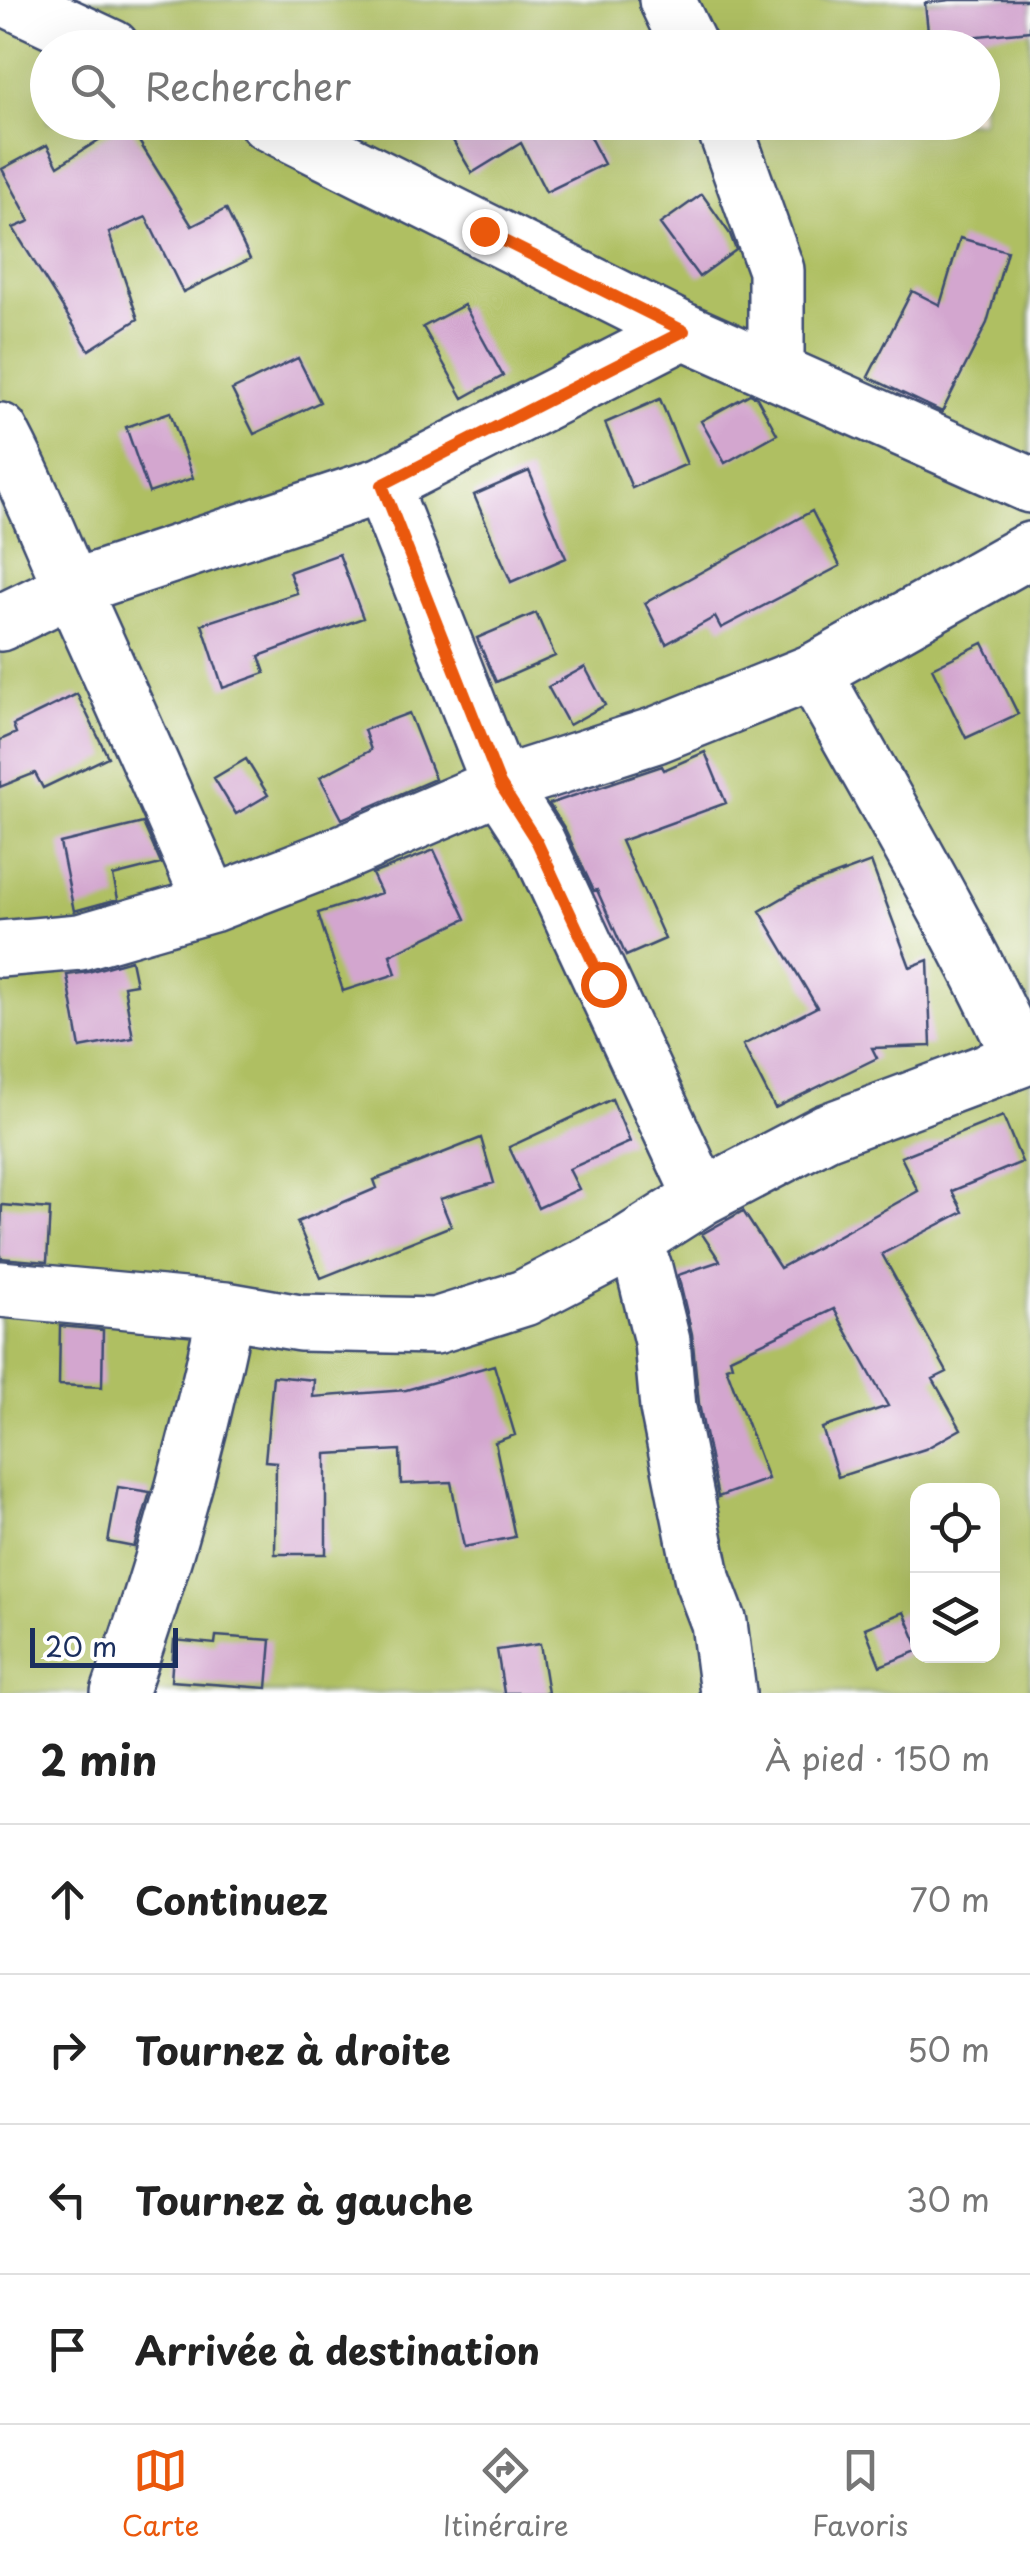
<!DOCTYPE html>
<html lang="fr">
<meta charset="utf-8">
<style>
:root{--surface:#fff;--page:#f2f2f2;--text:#222;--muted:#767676;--line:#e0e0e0;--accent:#ea580c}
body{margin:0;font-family:"Playpen Sans",sans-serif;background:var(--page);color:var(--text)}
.controls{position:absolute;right:30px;bottom:30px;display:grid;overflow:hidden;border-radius:20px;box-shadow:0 10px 40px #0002}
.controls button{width:90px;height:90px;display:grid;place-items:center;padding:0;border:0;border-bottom:2px solid var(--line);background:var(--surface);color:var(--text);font:50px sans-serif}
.scale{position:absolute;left:30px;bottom:25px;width:148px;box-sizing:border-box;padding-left:10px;border:5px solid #1b2f5e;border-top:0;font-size:28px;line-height:35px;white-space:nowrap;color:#1b2f5e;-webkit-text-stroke:8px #fff;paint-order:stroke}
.stop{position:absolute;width:30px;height:30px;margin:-22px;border:8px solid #ea580c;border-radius:50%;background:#fff}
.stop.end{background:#ea580c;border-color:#fff;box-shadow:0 2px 10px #0008}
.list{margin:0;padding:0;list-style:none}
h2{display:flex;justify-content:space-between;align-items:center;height:130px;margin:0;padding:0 40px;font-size:42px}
h2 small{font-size:32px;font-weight:400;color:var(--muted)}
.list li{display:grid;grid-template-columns:65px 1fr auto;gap:30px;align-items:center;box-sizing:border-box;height:150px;padding:0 40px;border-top:2px solid var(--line)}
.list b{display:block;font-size:38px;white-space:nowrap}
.list em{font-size:32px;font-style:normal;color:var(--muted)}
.icon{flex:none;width:55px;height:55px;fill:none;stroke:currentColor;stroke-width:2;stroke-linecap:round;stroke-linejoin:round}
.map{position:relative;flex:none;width:1030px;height:1693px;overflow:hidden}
.search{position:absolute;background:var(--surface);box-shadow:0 10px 40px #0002;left:30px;right:30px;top:30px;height:110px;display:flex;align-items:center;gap:25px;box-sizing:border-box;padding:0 35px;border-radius:55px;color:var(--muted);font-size:38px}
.sheet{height:730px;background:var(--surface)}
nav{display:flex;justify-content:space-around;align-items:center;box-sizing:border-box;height:140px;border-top:2px solid var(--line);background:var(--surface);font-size:28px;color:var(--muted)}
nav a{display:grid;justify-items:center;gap:5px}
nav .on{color:var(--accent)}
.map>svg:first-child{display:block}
</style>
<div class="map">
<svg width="1030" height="1693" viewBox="0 0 1030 1693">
<rect width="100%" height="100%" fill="#fff"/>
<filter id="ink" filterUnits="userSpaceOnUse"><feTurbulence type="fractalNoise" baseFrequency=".01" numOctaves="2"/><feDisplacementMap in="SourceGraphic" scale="20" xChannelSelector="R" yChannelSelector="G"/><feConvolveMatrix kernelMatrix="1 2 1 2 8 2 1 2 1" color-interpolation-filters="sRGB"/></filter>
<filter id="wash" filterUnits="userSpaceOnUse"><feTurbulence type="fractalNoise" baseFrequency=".0048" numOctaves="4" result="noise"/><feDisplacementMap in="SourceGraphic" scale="40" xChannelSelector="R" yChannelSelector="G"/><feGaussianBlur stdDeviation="2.25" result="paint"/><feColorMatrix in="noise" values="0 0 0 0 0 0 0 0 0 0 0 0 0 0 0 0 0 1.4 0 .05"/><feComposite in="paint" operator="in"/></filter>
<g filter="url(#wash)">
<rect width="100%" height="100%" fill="#f8ebd9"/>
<path fill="#afbf62" stroke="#657760" stroke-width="2.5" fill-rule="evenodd" d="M0 0H1030V1693H0ZM48 48H982V122H48ZM918 1490H992V1656H918Z"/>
<g id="blocks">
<path fill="#d3a6cf" d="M950 0H1030V31L929 41 925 3Z
M127 122 192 226 226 209 250 259 183 292 146 217 109 233 138 319 89 350 13 228 30 221 2 169 47 145 58 166Z
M442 122H582L604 164 546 192 521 143 472 173Z
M702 194 730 234 736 250 699 277 660 224Z
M960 238 1007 251 987 323 942 412 868 377 912 291 940 305Z
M464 305 503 376 463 398 423 327Z
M298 358 320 402 254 434 232 390Z
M750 394 757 398 777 434 725 463 701 421Z
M660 399 687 464 632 488 605 423Z
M170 412 193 478 149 493 126 427Z
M529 471 566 558 511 582 474 495Z
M812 511 840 566 721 628 715 617 666 644 645 603Z
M339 554 363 618 259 656 265 673 223 688 202 624 297 593 289 572Z
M536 613 555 656 496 682 477 638Z
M983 643 1018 714 966 738 932 668Z
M585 667 605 705 569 725 548 687Z
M77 694 108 757 43 788 35 773 0 787V740L16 733 13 725Z
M409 713 435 779 342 819 320 777 371 750 364 730Z
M705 752 726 803 621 841 665 939 626 956 597 890 594 891 565 829 549 804 662 766 664 770Z
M246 759 268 795 236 814 214 778Z
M143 823 161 864 113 876 118 899 74 911 60 843Z
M434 850 466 919 390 955 396 974 343 991 318 913 381 893 372 874Z
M871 862 910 967 928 960 931 1046 872 1048 877 1058 775 1108 743 1045 817 1007 760 911 798 889Z
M131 960 136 984 124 986 133 1038 80 1048 67 975 88 972Z
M612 1099 630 1142 569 1169 579 1189 538 1208 509 1147Z
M1003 1116 1022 1162 952 1191 963 1212 882 1254 947 1372 933 1379 961 1429 925 1449 838 1477 822 1428 888 1406 834 1309 730 1358 732 1365 726 1367 768 1479 718 1497 699 1404 692 1334 678 1275 720 1261 702 1234 743 1211 780 1268 918 1191 901 1157Z
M481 1138 494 1183 440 1199 451 1226 321 1278 297 1222 377 1188 374 1180Z
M2 1205 50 1209 47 1262 0 1258Z
M60 1326 103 1330 102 1387 59 1385Z
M494 1365 515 1435 495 1442 515 1537 464 1547 451 1482 401 1484 400 1450 326 1454V1554H275L276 1462 265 1461 273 1376 314 1380 313 1397 406 1390Z
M118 1487 150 1492 134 1547 108 1542Z
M904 1612 918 1645V1651L880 1666 865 1628Z
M216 1636 271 1640 267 1688 171 1681 174 1640 215 1644Z
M540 1644 548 1693H504L497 1650Z"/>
</g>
</g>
<g filter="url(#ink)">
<use href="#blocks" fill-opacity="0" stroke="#3c4b70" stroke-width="2.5"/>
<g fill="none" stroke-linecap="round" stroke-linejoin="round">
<g stroke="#3c4b70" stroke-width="60">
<path id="minor" d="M10 0 112 48
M667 0 690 48
M267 122 684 331 1030 485
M723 122 776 270V371
M0 431C28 483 49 537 73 591 120 695 167 799 212 904
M382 485 500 785 537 842 702 1197
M0 623 72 588 382 485 684 331
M0 949 80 942 212 904 326 860 500 785 656 735 813 672 1030 550
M628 1244 644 1268 662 1341 668 1408 703 1581 719 1623 728 1693
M0 1289 226 1310 300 1323 435 1326 524 1298 628 1244 702 1197 826 1132 1021 1059C960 926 884 800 813 672
M119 1693C164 1568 199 1440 226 1310"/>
</g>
<use href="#minor" stroke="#fff" stroke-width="55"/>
</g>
</g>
<g fill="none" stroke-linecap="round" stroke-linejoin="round" filter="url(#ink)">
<path stroke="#ea580c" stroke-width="12" d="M484 231 684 331 382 485 500 784 537 842 603 984"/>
</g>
</svg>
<div class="controls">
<button><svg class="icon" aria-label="locate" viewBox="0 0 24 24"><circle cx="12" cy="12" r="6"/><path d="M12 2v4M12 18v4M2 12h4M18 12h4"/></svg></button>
<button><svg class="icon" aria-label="layers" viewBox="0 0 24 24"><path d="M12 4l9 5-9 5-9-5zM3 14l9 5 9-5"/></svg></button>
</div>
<div class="scale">20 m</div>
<div class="stop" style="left:603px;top:984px"></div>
<div class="stop end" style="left:484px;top:231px"></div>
<div class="search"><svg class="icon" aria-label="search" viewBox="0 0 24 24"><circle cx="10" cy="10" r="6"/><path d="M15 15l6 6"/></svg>Rechercher</div>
</div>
<section class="sheet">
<h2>2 min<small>À pied · 150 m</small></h2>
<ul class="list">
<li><svg class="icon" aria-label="ahead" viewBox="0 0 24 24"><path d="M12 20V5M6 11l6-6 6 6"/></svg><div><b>Continuez</b></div><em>70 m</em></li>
<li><svg class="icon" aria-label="right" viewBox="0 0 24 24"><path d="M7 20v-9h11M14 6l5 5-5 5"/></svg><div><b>Tournez à droite</b></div><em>50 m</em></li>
<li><svg class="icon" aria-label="left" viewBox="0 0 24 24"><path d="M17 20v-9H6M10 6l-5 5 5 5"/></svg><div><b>Tournez à gauche</b></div><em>30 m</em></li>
<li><svg class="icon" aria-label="arrive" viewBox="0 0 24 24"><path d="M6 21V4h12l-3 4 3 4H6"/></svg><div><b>Arrivée à destination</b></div></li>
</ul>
</section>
<nav>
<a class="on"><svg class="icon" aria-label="map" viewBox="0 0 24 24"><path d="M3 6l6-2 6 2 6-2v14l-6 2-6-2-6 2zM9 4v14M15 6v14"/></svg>Carte</a>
<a><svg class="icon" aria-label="directions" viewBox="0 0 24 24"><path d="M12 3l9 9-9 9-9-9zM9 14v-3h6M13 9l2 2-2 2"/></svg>Itinéraire</a>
<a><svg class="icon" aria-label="saved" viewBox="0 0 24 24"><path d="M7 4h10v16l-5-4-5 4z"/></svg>Favoris</a>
</nav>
